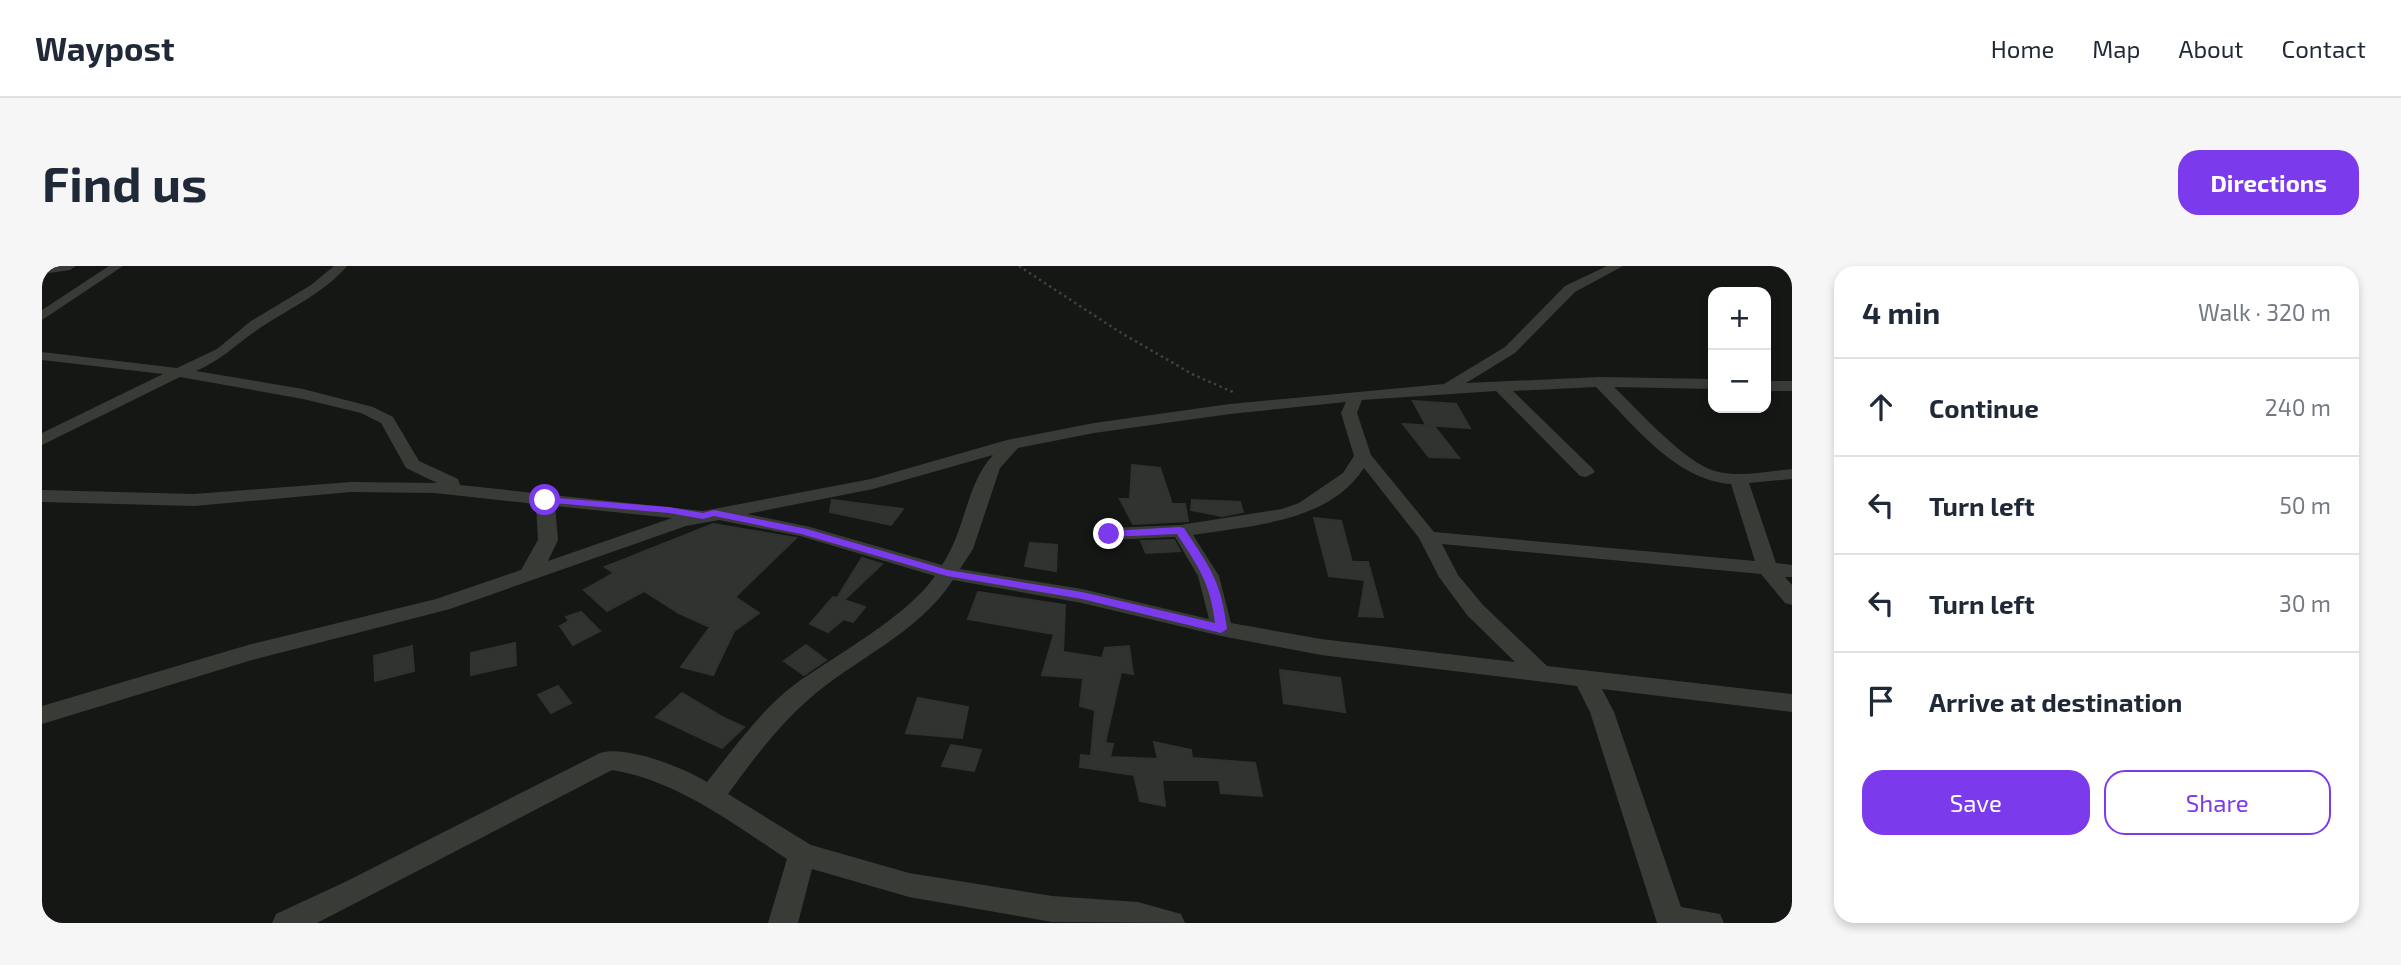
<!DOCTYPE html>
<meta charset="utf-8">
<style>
:root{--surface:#fff;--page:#f6f6f7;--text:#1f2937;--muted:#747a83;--line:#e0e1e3;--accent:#7c3aed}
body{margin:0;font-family:"Exo 2",sans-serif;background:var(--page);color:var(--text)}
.controls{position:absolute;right:21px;top:21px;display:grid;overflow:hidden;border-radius:14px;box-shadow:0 4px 10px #0003}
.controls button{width:63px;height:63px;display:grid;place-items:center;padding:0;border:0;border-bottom:2px solid var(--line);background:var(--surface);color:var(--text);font:35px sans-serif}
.stop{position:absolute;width:21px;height:21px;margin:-16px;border:5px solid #7c3aed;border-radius:50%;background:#fff}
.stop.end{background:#7c3aed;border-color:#fff;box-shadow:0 2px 7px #0008}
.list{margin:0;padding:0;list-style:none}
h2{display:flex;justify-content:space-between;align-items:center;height:91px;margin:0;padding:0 28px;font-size:30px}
h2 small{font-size:23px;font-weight:400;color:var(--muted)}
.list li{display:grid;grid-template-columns:46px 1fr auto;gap:21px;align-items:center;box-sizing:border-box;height:98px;padding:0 28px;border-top:2px solid var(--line)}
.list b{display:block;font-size:26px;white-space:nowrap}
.list em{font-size:23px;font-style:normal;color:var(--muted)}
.actions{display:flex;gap:14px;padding:21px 28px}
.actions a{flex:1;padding:16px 0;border:2px solid var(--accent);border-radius:21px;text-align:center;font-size:24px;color:var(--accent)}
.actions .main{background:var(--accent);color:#fff}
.icon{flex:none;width:38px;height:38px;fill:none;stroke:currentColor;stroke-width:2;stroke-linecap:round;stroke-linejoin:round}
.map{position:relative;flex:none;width:1750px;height:657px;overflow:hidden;border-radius:21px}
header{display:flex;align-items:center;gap:42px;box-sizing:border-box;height:98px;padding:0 35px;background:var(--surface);border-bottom:2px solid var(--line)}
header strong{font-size:33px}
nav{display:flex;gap:38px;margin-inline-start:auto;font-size:24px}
.intro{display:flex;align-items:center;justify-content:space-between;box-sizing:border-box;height:168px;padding:0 42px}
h1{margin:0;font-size:49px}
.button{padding:18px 32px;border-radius:21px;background:var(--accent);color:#fff;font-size:24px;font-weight:700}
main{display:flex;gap:42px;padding:0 42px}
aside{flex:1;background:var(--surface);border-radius:21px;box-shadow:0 4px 10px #0003}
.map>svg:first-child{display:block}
</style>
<header>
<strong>Waypost</strong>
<nav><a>Home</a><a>Map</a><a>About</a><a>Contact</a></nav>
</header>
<div class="intro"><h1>Find us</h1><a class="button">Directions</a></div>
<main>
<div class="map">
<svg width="1750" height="657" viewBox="0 0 1750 657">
<rect width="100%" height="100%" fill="#151715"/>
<path fill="#303330" stroke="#2f332f" stroke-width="2" d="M1371 135 1414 138 1428 162 1384 159Z
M1361 158 1392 160 1417 192 1387 191Z
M1090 199 1118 202 1130 238H1143L1146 255 1091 258 1078 233H1088Z
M790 234 861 243 849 259 788 246Z
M1150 234 1198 236 1201 246 1180 250 1149 244Z
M1272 252 1299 255 1310 296H1326L1341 351 1317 350 1323 314 1287 310Z
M671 258 754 272 693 331 717 347 692 365 671 409 639 401 668 361 637 347 602 325 565 345 542 324 572 307 563 301Z
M1132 274 1138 285 1104 287 1099 275Z
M988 277 1015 279 1014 305 983 300Z
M820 292 840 298 802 334 823 341 811 356 802 353 786 366 768 358 791 331 795 332Z
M936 326 1023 339 1021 386 1060 392 1063 382 1087 380 1091 408 1079 406 1063 477 1071 478 1068 491 1116 493 1112 476 1149 484 1150 492 1213 497 1220 530 1179 527 1177 514H1120L1123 540 1098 535 1092 509 1038 501 1039 489 1049 490 1053 444 1038 440 1041 412 1000 409 1012 368 926 353Z
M539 346 558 365 531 379 518 360 527 355 524 351Z
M473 377 474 399 429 409V387Z
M764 379 784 394 762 409 742 395Z
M370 380 372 405 333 415 332 390Z
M1238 404 1298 412 1303 446 1242 437Z
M516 420 529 437 509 447 496 429Z
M640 427 682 452 702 461 680 482 614 451Z
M876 432 926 441 920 472 864 467Z
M909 479 939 484 932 505 900 500Z"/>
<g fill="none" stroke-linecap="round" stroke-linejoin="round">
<path stroke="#3f423c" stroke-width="2.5" stroke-dasharray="2.5 3.5" stroke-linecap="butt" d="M977 0 1076 65 1150 108 1193 127"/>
<path fill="#383b36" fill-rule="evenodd" d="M0 0H34L28 4 0 8Z
M67 0H81L0 54V44Z
M292 0H305C282 27 250 41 221 60 198 75 180 94 154 105L261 123 331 141 351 151 377 195 416 213 418 219 661 245 829 213 965 174 1052 157 1188 138 1402 118 1463 81 1523 20 1565 0H1581L1533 26 1473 87 1424 117 1558 111 1671 113V123L1572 121C1595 143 1643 197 1673 205 1697 212 1726 205 1750 203V213L1707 217 1734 297 1750 299V311H1743L1750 319V339L1743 337 1719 308 1400 278 1416 309 1441 339 1505 400 1750 428V446L1560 423 1572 446 1639 641 1678 648 1682 657H1615L1548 446 1535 420 1279 389 1179 370 1040 337 911 314C876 368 812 393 766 434 735 461 710 495 686 528L769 579 867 607 1010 630 1096 636 1139 648 1143 657 1010 656 867 631 770 603 756 657H726L745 593C690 557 636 515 570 504L275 657H230L234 648 303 616 558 487C584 479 643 502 665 516 692 482 718 445 752 419 793 389 864 352 893 310L758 270 677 254 644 260 408 343 210 394 0 458V440L206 379 394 333 479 304 496 274 494 238 392 227 309 226 152 240 0 236V224L152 228 309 216 395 217 364 202 339 157 319 147 261 133 138 111 0 179V167L121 108 0 94V86L135 102 175 83 209 55 269 19ZM1554 121C1591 158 1633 214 1689 218L1713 295 1392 266 1329 189 1315 147 1320 134 1454 125 1538 210 1544 211 1553 206 1550 202 1471 125ZM1304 136 1299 147 1312 190 1301 207 1257 237 1240 243 1138 259 1067 262 1057 268 1067 274 1133 271 1156 310 1167 353 1040 323 918 303 931 283 958 202 976 182 1052 167 1188 148ZM951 189C924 218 923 266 900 299L768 261 705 248 831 223ZM1322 202 1377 272 1397 311 1425 349 1473 396 1279 373 1189 357 1177 310 1151 269C1210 259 1286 257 1322 202ZM513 240 630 252 506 295 516 274Z
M1724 115H1750V125H1724Z"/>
</g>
<path fill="#7c3aed" d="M503 231 627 241 661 247 672 244 765 263 906 304 1040 326 1173 357C1168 316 1157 302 1135 268L1067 271 1062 268 1067 265 1138 261 1142 262C1168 302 1179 314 1185 363L1179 367 1040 333 905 310 759 268 672 250 661 253 627 247 500 236 498 234Z"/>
</svg>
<div class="controls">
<button>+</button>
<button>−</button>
</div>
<div class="stop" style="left:503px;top:234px"></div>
<div class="stop end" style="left:1067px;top:268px"></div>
</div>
<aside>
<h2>4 min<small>Walk · 320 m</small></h2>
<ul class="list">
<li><svg class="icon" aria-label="ahead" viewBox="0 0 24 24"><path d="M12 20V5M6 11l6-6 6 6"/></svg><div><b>Continue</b></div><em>240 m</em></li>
<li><svg class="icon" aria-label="left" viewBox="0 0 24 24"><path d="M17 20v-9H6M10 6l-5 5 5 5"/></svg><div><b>Turn left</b></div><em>50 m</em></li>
<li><svg class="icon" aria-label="left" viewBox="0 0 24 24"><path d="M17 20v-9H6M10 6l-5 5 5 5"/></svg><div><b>Turn left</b></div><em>30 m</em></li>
<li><svg class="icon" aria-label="arrive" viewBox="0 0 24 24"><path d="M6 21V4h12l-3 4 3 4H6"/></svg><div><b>Arrive at destination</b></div></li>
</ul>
<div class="actions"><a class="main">Save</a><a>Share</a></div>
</aside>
</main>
